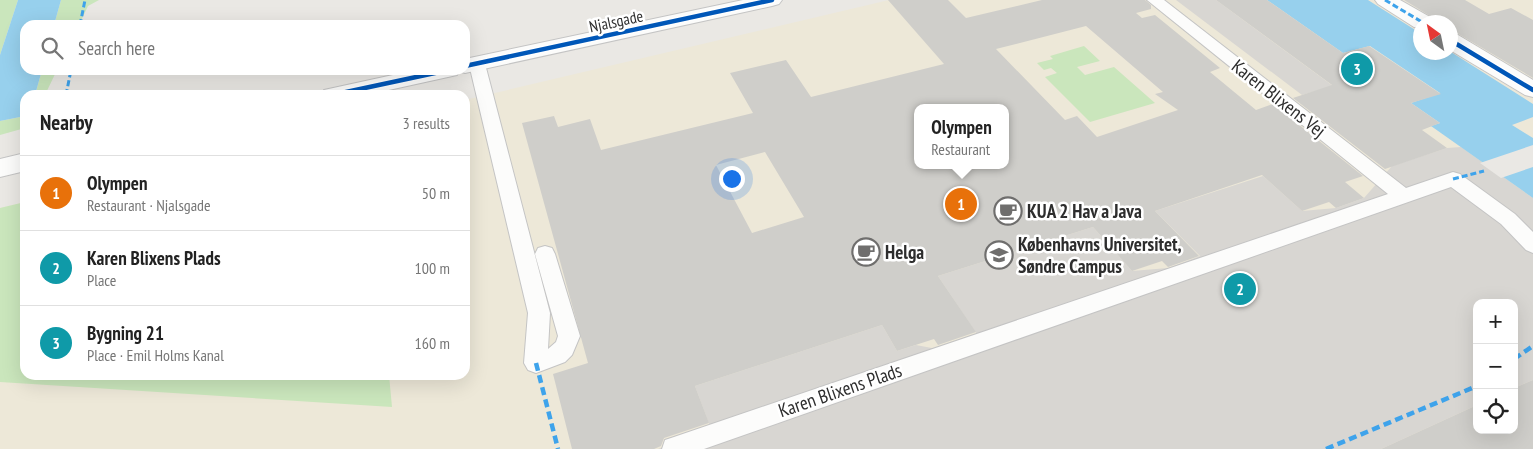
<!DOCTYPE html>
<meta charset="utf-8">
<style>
:root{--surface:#fff;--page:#f6f6f6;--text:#222;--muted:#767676;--line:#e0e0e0;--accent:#0b8043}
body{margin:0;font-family:"PT Sans Narrow",sans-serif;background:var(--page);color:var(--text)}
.controls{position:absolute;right:15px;bottom:15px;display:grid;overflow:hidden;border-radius:10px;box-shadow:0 5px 20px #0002}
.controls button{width:45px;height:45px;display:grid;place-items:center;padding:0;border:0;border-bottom:1px solid var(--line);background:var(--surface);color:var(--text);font:25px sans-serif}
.compass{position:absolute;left:1413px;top:15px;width:45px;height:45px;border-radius:50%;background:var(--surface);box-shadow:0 5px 20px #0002;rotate:327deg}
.you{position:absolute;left:731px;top:178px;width:18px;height:18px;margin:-12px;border:4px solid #fff;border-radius:50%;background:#1a73e8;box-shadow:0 0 0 8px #1a73e833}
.badge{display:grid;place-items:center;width:32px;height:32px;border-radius:50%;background:var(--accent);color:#fff;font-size:16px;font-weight:700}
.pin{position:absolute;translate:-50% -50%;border:2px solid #fff;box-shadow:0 1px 5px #0006}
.popup{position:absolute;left:914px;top:104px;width:95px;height:65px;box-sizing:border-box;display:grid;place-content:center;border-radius:10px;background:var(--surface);filter:drop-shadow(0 1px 4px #0005);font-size:16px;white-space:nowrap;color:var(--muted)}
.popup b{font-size:19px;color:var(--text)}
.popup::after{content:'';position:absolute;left:50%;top:100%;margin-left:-10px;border:10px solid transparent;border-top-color:var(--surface)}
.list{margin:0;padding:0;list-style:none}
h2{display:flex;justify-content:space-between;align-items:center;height:65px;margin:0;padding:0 20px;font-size:21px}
h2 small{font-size:16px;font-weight:400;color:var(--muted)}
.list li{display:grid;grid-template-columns:32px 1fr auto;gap:15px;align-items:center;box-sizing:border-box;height:75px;padding:0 20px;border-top:1px solid var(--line)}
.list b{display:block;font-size:19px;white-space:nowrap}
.list p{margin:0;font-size:16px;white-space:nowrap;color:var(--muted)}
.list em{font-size:16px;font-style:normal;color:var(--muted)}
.icon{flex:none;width:28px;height:28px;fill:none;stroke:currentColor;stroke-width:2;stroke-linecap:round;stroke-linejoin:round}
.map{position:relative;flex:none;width:1533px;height:449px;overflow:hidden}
.search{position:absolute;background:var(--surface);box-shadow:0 5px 20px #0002;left:20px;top:20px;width:450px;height:55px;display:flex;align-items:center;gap:12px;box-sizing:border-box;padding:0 18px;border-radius:15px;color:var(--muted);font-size:19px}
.panel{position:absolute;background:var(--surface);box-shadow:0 5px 20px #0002;left:20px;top:90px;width:450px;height:290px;border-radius:15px}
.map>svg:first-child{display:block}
</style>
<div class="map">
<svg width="1533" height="449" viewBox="0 0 1533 449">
<rect width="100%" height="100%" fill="#eae8e4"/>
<path fill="#ede8d8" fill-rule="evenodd" d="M889 0H1533V449H0V208L25 202V375H465V100ZM1420 22H1450V52H1420ZM917 108H1005V165H917ZM1477 303H1514V430H1477Z"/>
<path fill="#cae6bc" d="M0 0H18L0 55Z
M61 0H99L88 6 79 25H54Z
M1084 46 1100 61 1077 67 1085 75 1114 67 1155 103 1090 122 1045 77 1057 73 1051 68 1044 70 1037 63 1053 59 1050 56Z
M42 70H57L45 95H35Z
M25 116V128L0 135V121Z
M25 202V375H389L392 407 0 382V208Z"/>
<path fill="#d8d6d2" d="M1176 0H1216L1333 86 1302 95Z
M1461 147 1533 198V380L1514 388V303H1477V405L1381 449H658L711 429 695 386 882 325 897 351 916 345 942 350 979 337 938 276 1093 227 1132 271 1168 268 1200 256 1155 211 1263 176 1302 211 1336 208 1364 198 1392 166 1447 148Z"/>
<path fill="#97d0ed" d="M18 0H61L54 25H25V70H42L35 95H25V116L0 121V55Z
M1267 0H1368L1420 33V52H1451L1533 104V117L1512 125 1533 138V198L1431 126 1440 123 1411 103 1440 93 1370 46 1343 53Z"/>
<path fill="#eae8e4" d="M1533 145V167L1501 178 1480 163Z"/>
<path fill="#cfceca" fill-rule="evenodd" d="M888 0H948L966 18 1042 0H1145L1151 5V9L1136 13 1142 18 1155 15 1220 68 1210 72 1256 110 1273 104 1363 176 1345 182 1364 198 1336 208 1329 202 1302 211 1262 175 1155 211 1199 256 1168 267 1162 261 1132 271 1093 227 1014 252 938 276 976 332 938 345 934 339 897 351 882 325 695 386 709 423 664 438 661 446 654 449H572L553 374 588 363 522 123 554 116 558 127 590 119 601 150 753 113 730 73 786 60 811 97 944 64ZM1086 26 1163 92 1155 94 1178 110 1097 137 1077 116 1065 120 996 49ZM917 108H1005V165H917ZM765 152 804 217 752 233 716 165Z
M1216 0H1267L1343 53 1369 46 1441 94 1411 103 1440 123 1422 130 1447 148 1385 169 1293 98 1332 85Z
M1404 0H1465L1489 14 1511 8 1533 20V78L1450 29V22H1440Z
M1533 380V449H1381L1477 405V430H1514V388Z"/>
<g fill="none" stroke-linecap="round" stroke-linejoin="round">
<g stroke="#c4c4c4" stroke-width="2">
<path id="lane" d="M1147 0H1164L1406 188 1453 172 1460 174 1515 214 1533 232V253L1526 250 1501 224 1451 187 704 449H662L665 440 674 437 1388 194Z
M477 59 483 60 485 64 550 313 548 349 556 342 558 336 535 254 538 248 545 246 552 248 555 254 580 336 572 355 565 362 536 373 528 370 524 363 528 313 469 64 471 60Z"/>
</g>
<g stroke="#c4c4c4" stroke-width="2">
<path id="street" d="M1375 0H1400L1430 17 1433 22H1420V28L1414 27 1378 4Z
M1450 34 1458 35 1533 80V97L1525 95 1450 50Z"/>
</g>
<g stroke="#c4c4c4" stroke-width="2">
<path id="secondary" d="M743 0H782L779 4 772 6 465 73 459 71 457 75 366 95H320L324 90 416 70H465V59Z
M25 153V171L0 177V159Z"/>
</g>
<use href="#lane" fill="#fcfcfb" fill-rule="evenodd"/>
<use href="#street" fill="#fcfcfb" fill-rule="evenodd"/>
<use href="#secondary" fill="#fcfcfb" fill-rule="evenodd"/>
<path stroke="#3ea3eb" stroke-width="3" stroke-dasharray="6 3" stroke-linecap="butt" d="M1385 0 1422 22
M80 25 85 0
M66 95 71 70
M1453 179 1484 171"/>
<path stroke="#3ea3eb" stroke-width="4.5" stroke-dasharray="8 4.5" stroke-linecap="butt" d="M1514 359 1533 346
M536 363 558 449
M1326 449 1477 386"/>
<g stroke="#fff" stroke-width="7">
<path id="cycleway" d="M1450 40 1533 90
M465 66 772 0
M332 95 449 70"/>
</g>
<use href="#cycleway" stroke="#0057b8" stroke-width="4.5"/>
</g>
<defs>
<g id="cafe-ring" transform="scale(1.4375)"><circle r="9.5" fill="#fff" stroke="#6f6e6d" stroke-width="1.5"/><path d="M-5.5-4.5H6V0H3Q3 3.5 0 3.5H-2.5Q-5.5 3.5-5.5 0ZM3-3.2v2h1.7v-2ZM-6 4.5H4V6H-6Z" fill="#6f6e6d"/></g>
<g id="university-ring" transform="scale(1.4375)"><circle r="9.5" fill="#fff" stroke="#6f6e6d" stroke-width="1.5"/><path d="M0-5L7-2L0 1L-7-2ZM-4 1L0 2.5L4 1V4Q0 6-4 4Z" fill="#6f6e6d"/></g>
</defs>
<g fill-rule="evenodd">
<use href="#cafe-ring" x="1008" y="211"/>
<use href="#cafe-ring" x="866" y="252"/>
<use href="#university-ring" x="999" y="255"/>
</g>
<g text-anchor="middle" stroke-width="5" stroke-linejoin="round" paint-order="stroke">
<g font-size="16" fill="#2d2d2d" stroke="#fff">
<text transform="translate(616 21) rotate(-12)" y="6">Njalsgade</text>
</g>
<g font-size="19" fill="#2d2d2d" stroke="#fff">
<text transform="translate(1279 98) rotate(38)" y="7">Karen Blixens Vej</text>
<text transform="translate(840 390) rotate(-19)" y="7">Karen Blixens Plads</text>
</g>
<g font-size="19" font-weight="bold" fill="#2d2d2d" stroke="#fff" text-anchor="start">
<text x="1027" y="218">KUA 2 Hav a Java</text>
<text x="1018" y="251">Københavns Universitet,<tspan x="1018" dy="22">Søndre Campus</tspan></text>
<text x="885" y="259">Helga</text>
</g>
</g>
</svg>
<div class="controls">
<button>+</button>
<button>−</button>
<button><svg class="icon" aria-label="locate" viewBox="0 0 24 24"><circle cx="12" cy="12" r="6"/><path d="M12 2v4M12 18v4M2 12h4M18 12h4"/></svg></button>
</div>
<svg class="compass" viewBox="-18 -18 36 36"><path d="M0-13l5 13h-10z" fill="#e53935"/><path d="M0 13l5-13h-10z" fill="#767676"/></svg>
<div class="you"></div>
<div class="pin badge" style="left:961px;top:204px;background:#e8710a">1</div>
<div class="popup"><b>Olympen</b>Restaurant</div>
<div class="pin badge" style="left:1240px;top:289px;background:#0f9aa8">2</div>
<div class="pin badge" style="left:1357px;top:69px;background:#0f9aa8">3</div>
<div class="search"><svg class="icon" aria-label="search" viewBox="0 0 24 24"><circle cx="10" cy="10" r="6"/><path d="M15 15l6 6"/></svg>Search here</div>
<section class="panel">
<h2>Nearby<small>3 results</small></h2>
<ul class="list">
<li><span class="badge" style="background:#e8710a">1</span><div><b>Olympen</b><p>Restaurant · Njalsgade</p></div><em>50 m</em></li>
<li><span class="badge" style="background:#0f9aa8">2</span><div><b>Karen Blixens Plads</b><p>Place</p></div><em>100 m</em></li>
<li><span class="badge" style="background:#0f9aa8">3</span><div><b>Bygning 21</b><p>Place · Emil Holms Kanal</p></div><em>160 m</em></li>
</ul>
</section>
</div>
